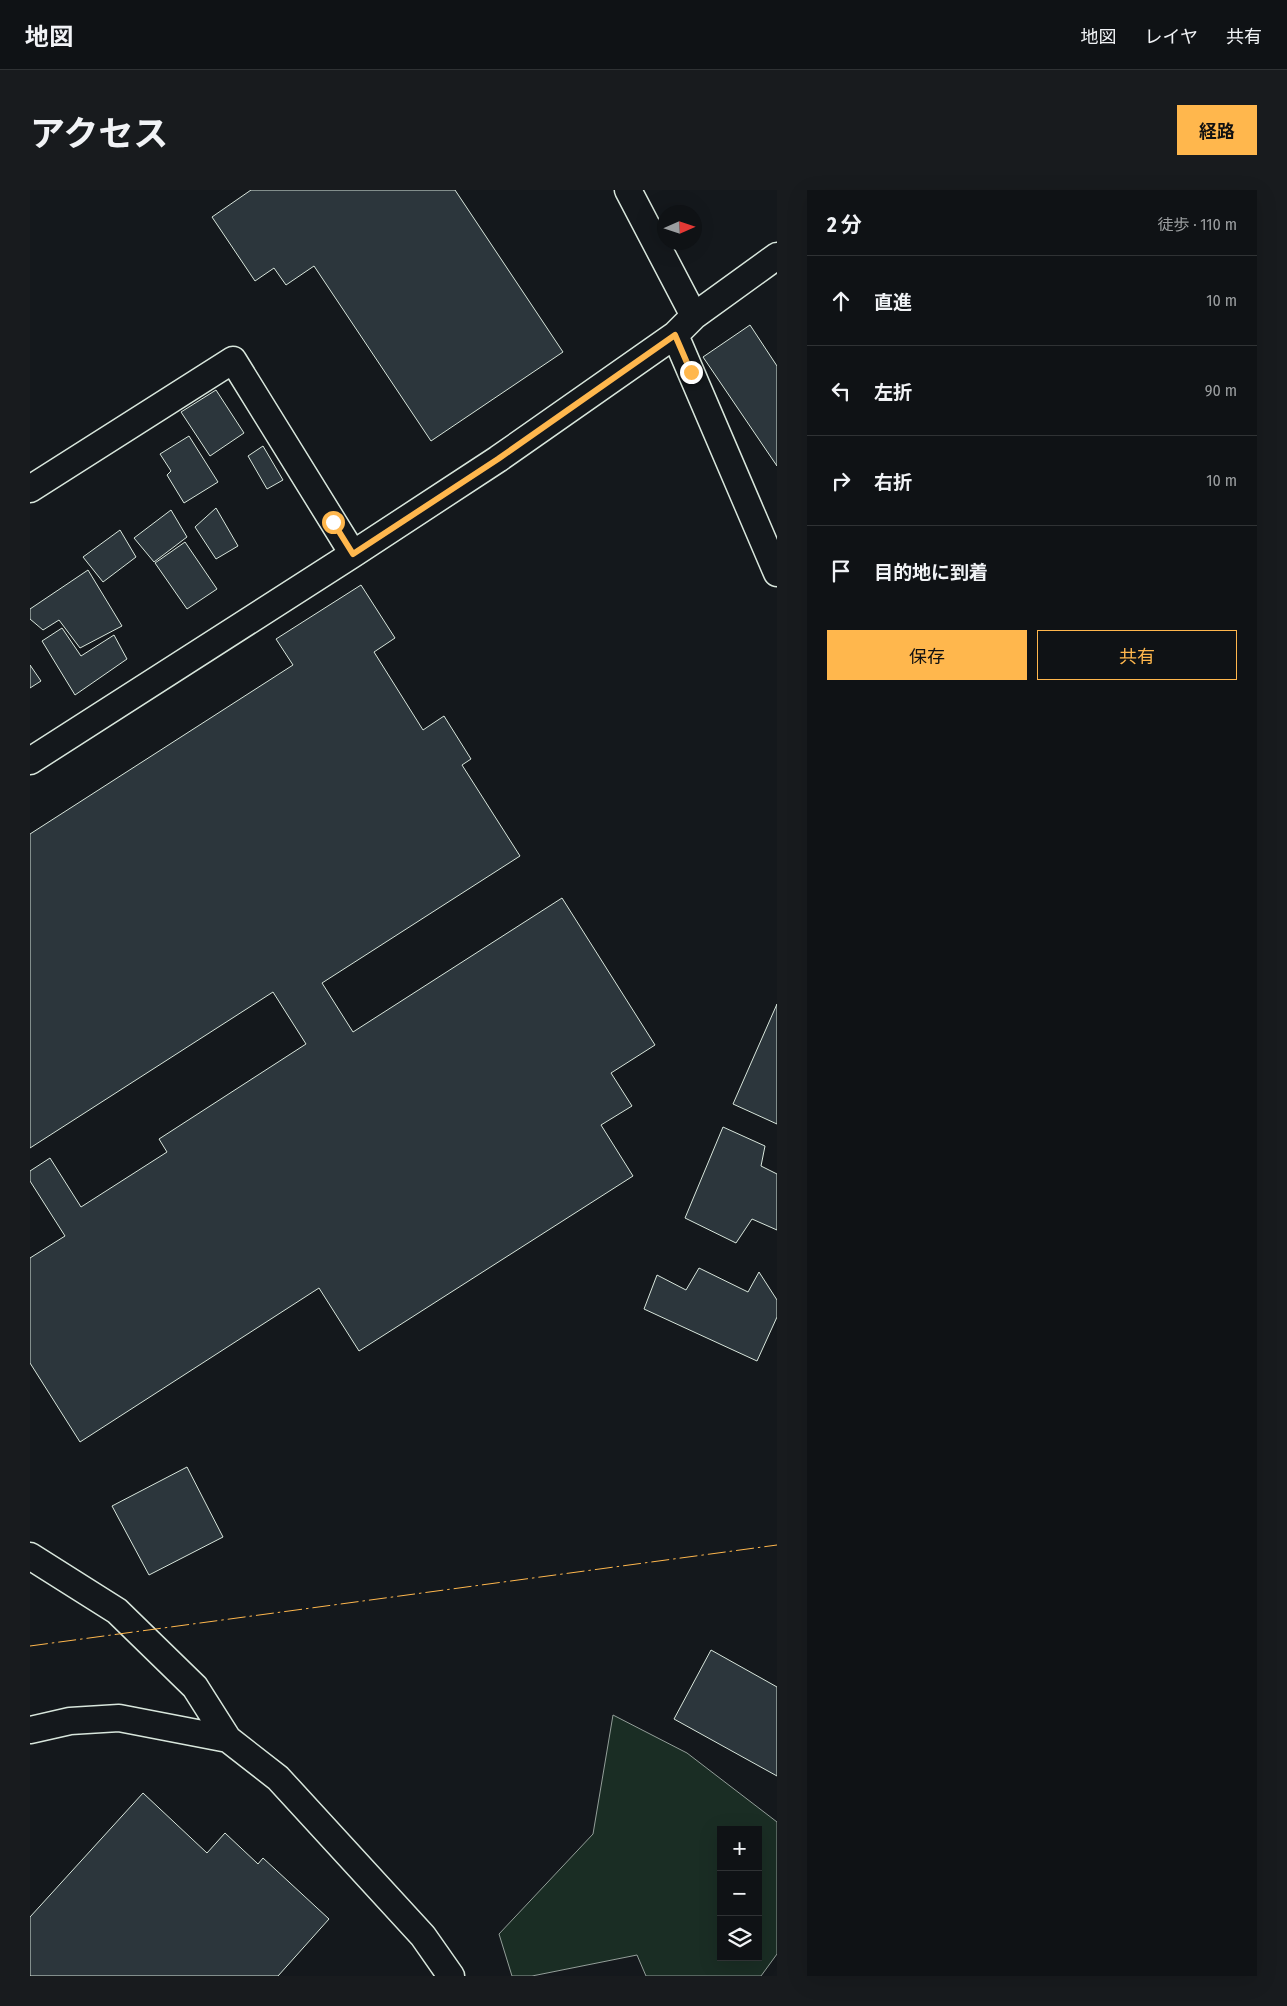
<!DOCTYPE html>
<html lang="ja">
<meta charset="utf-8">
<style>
:root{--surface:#0f1215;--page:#181b1e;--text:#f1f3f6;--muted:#9b9ea0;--line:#2f3234;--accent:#ffb74d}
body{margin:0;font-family:"Fira Sans Condensed","Noto Sans JP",sans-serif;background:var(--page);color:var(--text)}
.controls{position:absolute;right:15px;bottom:15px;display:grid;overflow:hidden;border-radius:0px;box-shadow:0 5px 20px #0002}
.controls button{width:45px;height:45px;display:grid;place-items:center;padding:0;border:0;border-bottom:1px solid var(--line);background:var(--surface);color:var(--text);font:25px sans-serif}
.compass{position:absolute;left:627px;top:15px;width:45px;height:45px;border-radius:50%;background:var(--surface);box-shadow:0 5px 20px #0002;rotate:87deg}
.stop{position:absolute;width:15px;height:15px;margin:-11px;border:4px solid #ffb74d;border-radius:50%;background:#fff}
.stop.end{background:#ffb74d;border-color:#fff;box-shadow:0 1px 5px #0008}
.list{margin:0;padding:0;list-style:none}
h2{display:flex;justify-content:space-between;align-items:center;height:65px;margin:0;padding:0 20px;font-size:21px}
h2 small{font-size:16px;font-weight:400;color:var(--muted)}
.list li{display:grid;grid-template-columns:32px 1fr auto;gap:15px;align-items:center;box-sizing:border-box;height:90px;padding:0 20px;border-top:1px solid var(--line)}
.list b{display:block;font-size:19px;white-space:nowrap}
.list em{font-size:16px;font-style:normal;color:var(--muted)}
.actions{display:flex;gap:10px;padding:15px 20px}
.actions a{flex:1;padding:11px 0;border:1px solid var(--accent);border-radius:0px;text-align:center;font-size:18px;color:var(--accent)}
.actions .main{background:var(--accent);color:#111}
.icon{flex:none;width:28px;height:28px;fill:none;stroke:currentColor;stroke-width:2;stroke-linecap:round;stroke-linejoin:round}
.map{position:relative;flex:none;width:747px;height:1786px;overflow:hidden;border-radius:0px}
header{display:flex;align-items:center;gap:30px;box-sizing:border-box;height:70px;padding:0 25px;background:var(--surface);border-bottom:1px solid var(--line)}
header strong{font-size:24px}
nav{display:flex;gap:28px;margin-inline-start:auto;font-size:18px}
.intro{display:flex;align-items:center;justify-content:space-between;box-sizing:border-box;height:120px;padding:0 30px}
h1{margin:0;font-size:35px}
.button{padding:12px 22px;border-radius:0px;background:var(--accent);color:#111;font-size:18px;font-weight:700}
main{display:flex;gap:30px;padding:0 30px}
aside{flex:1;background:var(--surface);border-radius:0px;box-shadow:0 5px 20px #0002}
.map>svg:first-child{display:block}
</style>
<header>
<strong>地図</strong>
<nav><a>地図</a><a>レイヤ</a><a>共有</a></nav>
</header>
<div class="intro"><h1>アクセス</h1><a class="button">経路</a></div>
<main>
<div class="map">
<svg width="747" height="1786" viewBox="0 0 747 1786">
<rect width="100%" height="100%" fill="#14181c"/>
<path fill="#1a2d24" stroke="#939e99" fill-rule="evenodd" d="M583 1525 657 1563 747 1632V1764L731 1786H616L607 1765 502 1786H482L469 1744 563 1644ZM691 1640H728V1767H691Z"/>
<path fill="#2c363c" stroke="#d8e6dc" d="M221 0H425L533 162 401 251 284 76 256 95 244 78 225 91 182 27Z
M720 135 747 176V276L673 167Z
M186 200 214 243 180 266 151 222Z
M159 246 188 292 154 313 137 285 141 281 130 264Z
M233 256 253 290 237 299 218 266Z
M186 318 208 356 186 369 165 337Z
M141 320 157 347 124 372 104 348Z
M90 340 106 367 73 392 53 367Z
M155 352 187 399 157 419 125 373Z
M58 380 92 436 50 458 29 430 13 440 0 429V419Z
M331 395 365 448 344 462 393 540 414 526 441 569 432 575 490 666 292 793 323 842 532 708 625 855 581 883 602 916 571 935 603 986 329 1161 289 1098 50 1252 0 1173V1068L35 1046 0 991V981L20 968 51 1017 137 962 129 949 276 854 243 802 0 958V644L263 475 246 449Z
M32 438 51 466 84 445 97 469 45 505 12 451Z
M0 475 11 491 0 498Z
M747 814V934L703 914Z
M693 937 735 956 731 976 747 984V1040L722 1029 706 1053 655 1028Z
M669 1078 718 1102 729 1082 747 1110V1127L727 1171 614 1119 627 1085 656 1100Z
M157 1277 193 1347 119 1385 82 1316Z
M681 1460 747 1497V1586L644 1529Z
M113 1603 177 1663 195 1643 228 1674 233 1668 299 1729 248 1786H0V1727Z"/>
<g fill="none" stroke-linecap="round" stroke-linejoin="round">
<g stroke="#d8e6dc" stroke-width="29">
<path id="minor" d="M598 0 664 126
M645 145 747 383
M0 299 203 170 323 364
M0 571 323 364 468 269 645 145 664 126 747 66
M0 1366 87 1421 165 1497 198 1549
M0 1540 40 1531 89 1528 198 1549 248 1588 393 1746 421 1786"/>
</g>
<use href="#minor" stroke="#14181c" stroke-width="26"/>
<path stroke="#ffb74d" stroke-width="1" stroke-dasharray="18 4 2.5 4" stroke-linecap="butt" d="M0 1456 747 1355"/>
</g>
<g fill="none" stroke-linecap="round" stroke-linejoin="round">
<path stroke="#ffb74d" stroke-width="6" d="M303 332 323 364 468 269 645 145 661 182"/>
</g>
</svg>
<div class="controls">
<button>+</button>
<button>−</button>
<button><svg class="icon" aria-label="layers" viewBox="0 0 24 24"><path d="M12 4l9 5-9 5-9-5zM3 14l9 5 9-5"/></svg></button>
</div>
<svg class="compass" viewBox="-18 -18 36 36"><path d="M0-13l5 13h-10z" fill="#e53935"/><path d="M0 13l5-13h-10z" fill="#9b9ea0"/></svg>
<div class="stop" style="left:303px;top:332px"></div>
<div class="stop end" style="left:661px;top:182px"></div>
</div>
<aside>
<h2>2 分<small>徒歩 · 110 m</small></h2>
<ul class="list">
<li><svg class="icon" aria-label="ahead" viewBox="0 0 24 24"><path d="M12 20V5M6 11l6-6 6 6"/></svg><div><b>直進</b></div><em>10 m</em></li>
<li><svg class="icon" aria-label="left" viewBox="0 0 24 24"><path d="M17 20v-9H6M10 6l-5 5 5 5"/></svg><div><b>左折</b></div><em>90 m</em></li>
<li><svg class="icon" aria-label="right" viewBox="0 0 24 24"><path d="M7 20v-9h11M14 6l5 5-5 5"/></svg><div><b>右折</b></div><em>10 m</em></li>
<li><svg class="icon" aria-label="arrive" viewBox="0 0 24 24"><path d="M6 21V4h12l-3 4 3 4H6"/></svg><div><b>目的地に到着</b></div></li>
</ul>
<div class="actions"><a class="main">保存</a><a>共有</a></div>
</aside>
</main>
